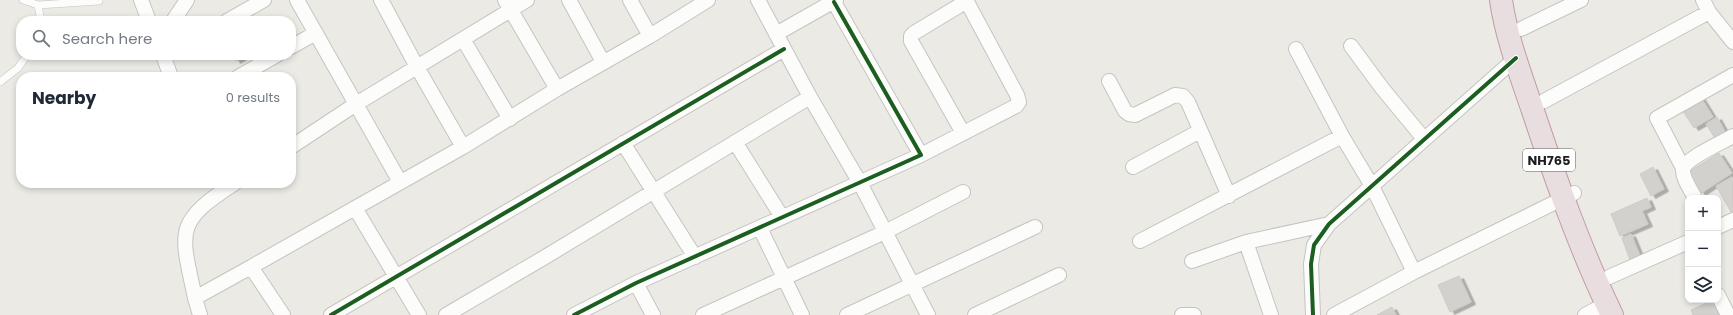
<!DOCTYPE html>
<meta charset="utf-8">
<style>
:root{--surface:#fff;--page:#f2f2f3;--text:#1f2937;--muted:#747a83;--line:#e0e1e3}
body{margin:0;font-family:Poppins,sans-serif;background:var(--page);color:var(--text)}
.controls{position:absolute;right:12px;bottom:12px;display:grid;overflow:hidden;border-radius:8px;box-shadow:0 2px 6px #0003}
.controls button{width:36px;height:36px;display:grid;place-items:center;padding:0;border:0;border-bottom:1px solid var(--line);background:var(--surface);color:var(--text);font:20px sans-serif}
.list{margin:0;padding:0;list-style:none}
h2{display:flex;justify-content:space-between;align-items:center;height:52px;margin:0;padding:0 16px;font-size:17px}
h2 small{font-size:13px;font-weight:400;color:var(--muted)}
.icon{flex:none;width:22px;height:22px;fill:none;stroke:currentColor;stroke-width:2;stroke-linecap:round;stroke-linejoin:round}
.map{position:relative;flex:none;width:1733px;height:315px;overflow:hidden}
.search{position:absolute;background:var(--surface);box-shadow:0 2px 6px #0003;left:16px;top:16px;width:280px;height:44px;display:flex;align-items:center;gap:10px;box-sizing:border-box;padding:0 14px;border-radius:16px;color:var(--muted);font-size:15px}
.panel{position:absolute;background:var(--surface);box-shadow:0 2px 6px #0003;left:16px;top:72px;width:280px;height:116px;border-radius:16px}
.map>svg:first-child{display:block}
</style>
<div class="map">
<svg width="1733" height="315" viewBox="0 0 1733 315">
<defs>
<filter id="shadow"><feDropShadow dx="4.5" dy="2.5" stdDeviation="0" flood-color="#0004"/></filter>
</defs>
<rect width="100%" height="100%" fill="#ebeae5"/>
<path fill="#d3d1ce" stroke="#cfcbc6" filter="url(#shadow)" d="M233 55H246L236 61Z
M1700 96 1713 117 1694 128 1681 108Z
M1717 117 1728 137 1718 143 1706 124Z
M1719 153 1732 173 1701 193 1688 172Z
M1653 167 1664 189 1651 196 1640 174Z
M1732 177 1733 211 1731 212 1716 186Z
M1647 198 1651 207 1642 211 1648 224 1620 236 1611 214Z
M1631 234 1640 256 1630 260 1622 238Z
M1459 276 1471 302 1450 312 1438 285Z
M1713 300 1725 315H1693L1691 310Z
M1392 307 1396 315H1377Z"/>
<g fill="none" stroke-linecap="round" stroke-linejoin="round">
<g stroke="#c4c4c1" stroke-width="8">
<path id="lane" d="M23 0 38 5 99 1
M38 5 41 21
M0 82 18 68 27 55"/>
</g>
<g stroke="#c4c4c1" stroke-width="16">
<path id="street" d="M141 0 149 21
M297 0 400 182
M381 0 417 67 463 147
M505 0 557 89 650 36 708 0
M569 0 603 62
M630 0 650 36
M758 0 810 97 860 183 928 315
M1703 0 1709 12 1733 42
M173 21 187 0
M227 21 264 0
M1521 29 1581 0
M776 34 836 0
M463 39 510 119
M1351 46 1382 88 1424 139
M291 47 316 33
M1296 49 1342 136 1372 186 1414 272
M163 55 171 77
M238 77 277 55
M1109 81 1125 111 1129 114 1135 115 1175 95 1183 96 1188 102 1229 196
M1544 101 1709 12
M963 133 911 41V36L914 33 967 1
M735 142 782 217
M623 143 695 257
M291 147 356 104 527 0
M921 155 1016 106 1019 102 1017 95 966 0
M1133 167 1200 131
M1683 168 1657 118 1733 75
M235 183C173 223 181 231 195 298L251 267 283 315
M1695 198C1691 190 1682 178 1683 169 1686 158 1723 142 1733 136
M1718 227 1733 220
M760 228 802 315
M1140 241 1342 136
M1246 242 1271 315
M1192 261 1246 242 1329 224
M251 267 355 208
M1609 277 1688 242
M636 283 653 315
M1718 295 1728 315
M195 298 200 315
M331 315 784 49
M419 315 355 208 463 147 557 89
M446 315 540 260 810 97
M574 315 636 283 921 155 834 2
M703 315 885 232 963 192
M847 315 1035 227
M975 315 1059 275
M1182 315H1194
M1313 315 1311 264 1314 245 1329 224 1516 58
M1334 315 1414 272 1574 193
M1585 315 1606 304"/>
</g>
<g stroke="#c29ca6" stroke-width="24">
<path id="highway" d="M1501 0C1506 36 1521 76 1533 111 1556 180 1580 249 1612 315"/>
</g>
<use href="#lane" stroke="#fcfcfb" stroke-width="7"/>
<use href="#street" stroke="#fcfcfb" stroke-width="14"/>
<use href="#highway" stroke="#e9dedf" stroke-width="22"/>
<g stroke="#fff" stroke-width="6">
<path id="cycleway" d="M331 315 784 49
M574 315 636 283 921 155 834 2
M1313 315 1311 264 1314 245 1329 224 1516 58"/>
</g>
<use href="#cycleway" stroke="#1b5e20" stroke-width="4"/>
</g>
<g text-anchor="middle" stroke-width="3.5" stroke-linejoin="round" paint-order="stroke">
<rect fill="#fff" stroke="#616161" stroke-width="1" x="1523" y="149" width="52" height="22" rx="3"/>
<g font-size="13" font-weight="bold" fill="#1d1d1d">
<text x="1549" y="165">NH765</text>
</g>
</g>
</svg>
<div class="controls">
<button>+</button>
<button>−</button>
<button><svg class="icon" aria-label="layers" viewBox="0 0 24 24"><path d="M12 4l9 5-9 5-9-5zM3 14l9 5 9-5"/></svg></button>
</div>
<div class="search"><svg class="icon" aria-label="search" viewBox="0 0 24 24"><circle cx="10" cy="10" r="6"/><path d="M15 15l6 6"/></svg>Search here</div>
<section class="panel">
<h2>Nearby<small>0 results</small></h2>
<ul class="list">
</ul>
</section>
</div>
